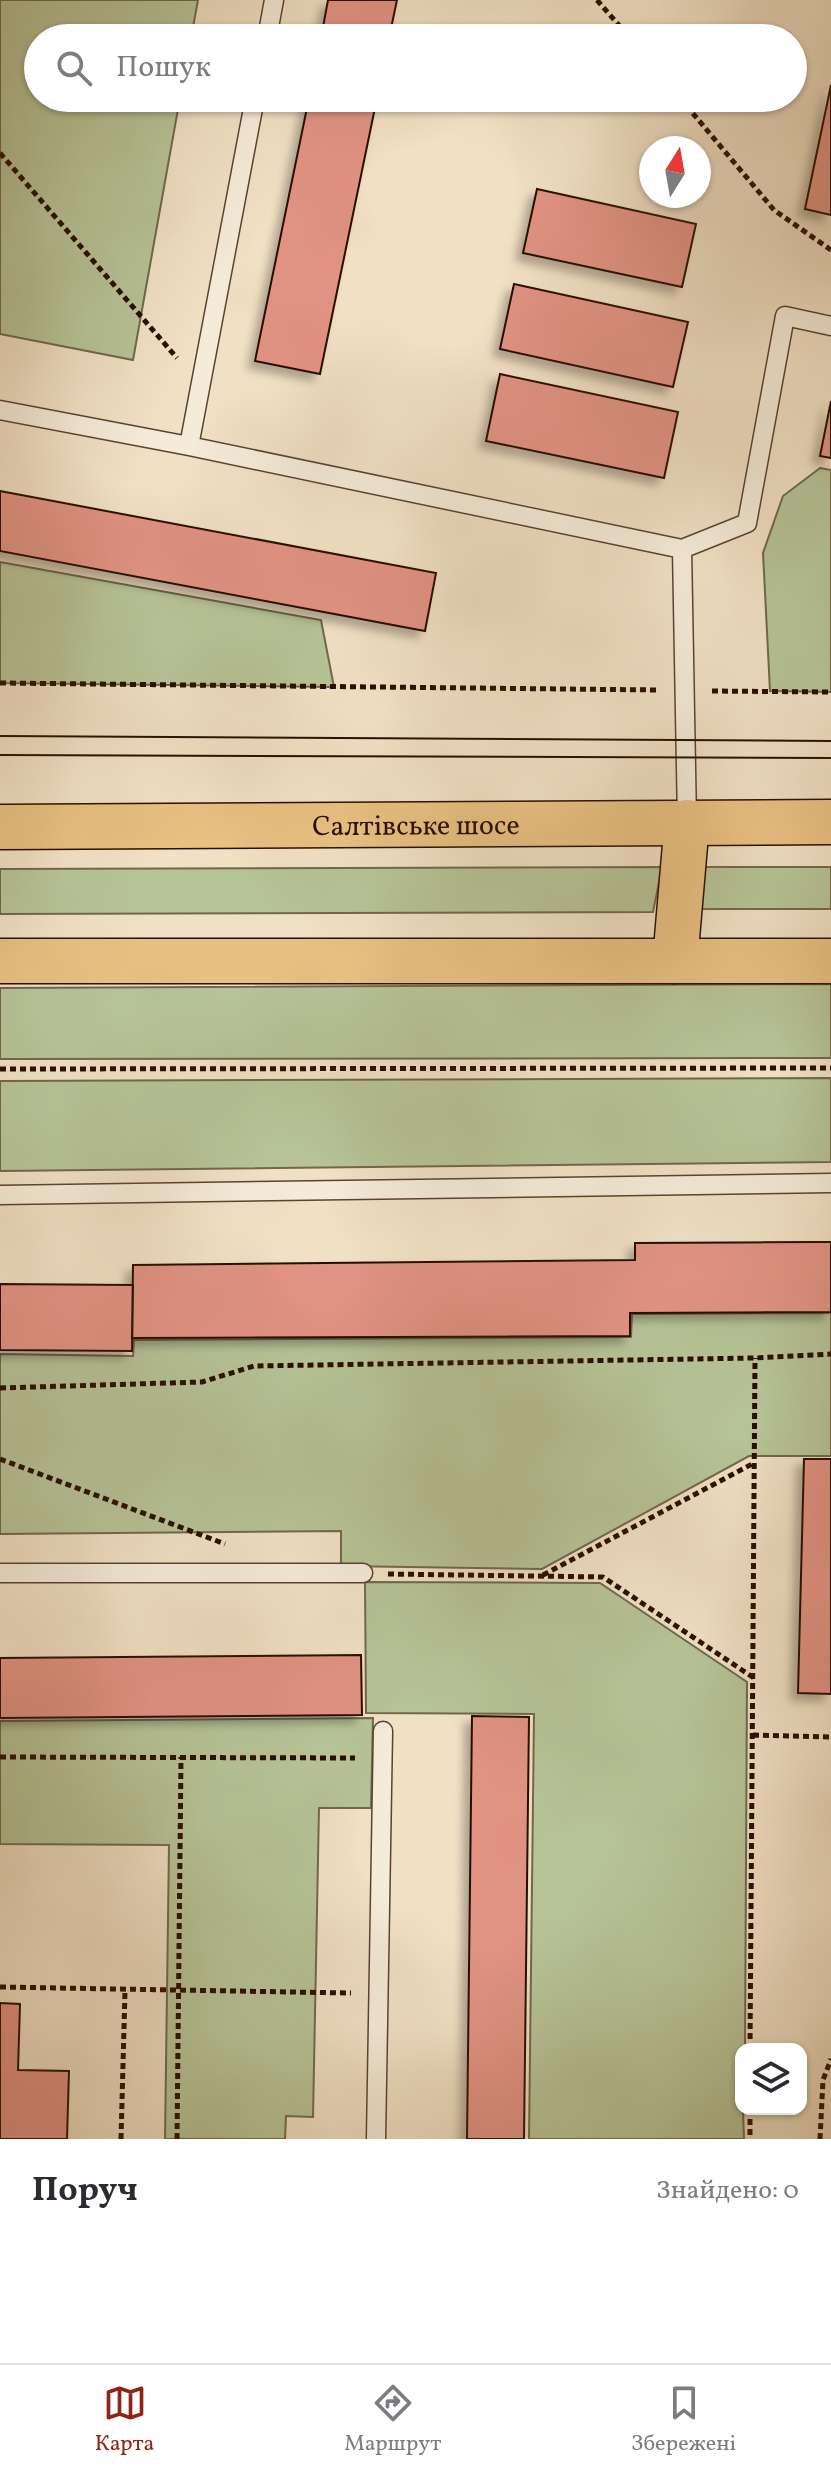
<!DOCTYPE html>
<html lang="uk">
<meta charset="utf-8">
<style>
:root{--surface:#fff;--page:#f2f2f3;--text:#2b2b33;--muted:#7c7c81;--line:#e1e1e2;--accent:#8f2418}
body{margin:0;font-family:Vollkorn,serif;background:var(--page);color:var(--text)}
.controls{position:absolute;right:24px;bottom:24px;display:grid;overflow:hidden;border-radius:16px;box-shadow:0 2px 6px #0004}
.controls button{width:72px;height:72px;display:grid;place-items:center;padding:0;border:0;border-bottom:2px solid var(--line);background:var(--surface);color:var(--text);font:40px sans-serif}
.compass{position:absolute;left:639px;top:136px;width:72px;height:72px;border-radius:50%;background:var(--surface);box-shadow:0 2px 6px #0004;rotate:11deg}
.list{margin:0;padding:0;list-style:none}
h2{display:flex;justify-content:space-between;align-items:center;height:104px;margin:0;padding:0 32px;font-size:34px}
h2 small{font-size:26px;font-weight:400;color:var(--muted)}
.icon{flex:none;width:44px;height:44px;fill:none;stroke:currentColor;stroke-width:2;stroke-linecap:round;stroke-linejoin:round}
.map{position:relative;flex:none;width:831px;height:2139px;overflow:hidden}
.search{position:absolute;background:var(--surface);box-shadow:0 2px 6px #0004;left:24px;right:24px;top:24px;height:88px;display:flex;align-items:center;gap:20px;box-sizing:border-box;padding:0 28px;border-radius:44px;color:var(--muted);font-size:30px}
.sheet{height:224px;background:var(--surface)}
nav{display:flex;justify-content:space-around;align-items:center;box-sizing:border-box;height:112px;border-top:2px solid var(--line);background:var(--surface);font-size:22px;color:var(--muted)}
nav a{display:grid;justify-items:center;gap:4px}
nav .on{color:var(--accent)}
.map>svg:first-child{display:block}
</style>
<div class="map">
<svg width="831" height="2139" viewBox="0 0 831 2139">
<defs>
<filter id="shadow"><feDropShadow dx="-7" dy="7" stdDeviation="4" flood-color="#0004"/></filter>
</defs>
<rect width="100%" height="100%" fill="#f0e0c4"/>
<filter id="stains"><feTurbulence type="fractalNoise" baseFrequency=".0025" numOctaves="4"/><feColorMatrix values="0 0 0 0 .2 0 0 0 0 .09 0 0 0 0 .02 0 0 0 .5 -.17"/></filter>
<radialGradient id="worn" r=".72"><stop offset=".6" stop-color="#630" stop-opacity="0"/><stop offset="1" stop-color="#630" stop-opacity=".3"/></radialGradient>
<path fill="#b6c397" stroke="#70684c" stroke-width="2" d="M0 0H198L191 38H38V98H180L133 360 0 334Z
M820 468 831 470V692L770 691 763 553 783 496Z
M0 562 321 620 334 687 0 683Z
M662 867 653 912 0 914V869Z
M702 867H831V909H697Z
M831 984V1058L0 1059V988Z
M831 1078V1162L0 1171V1081Z
M831 1313V1456H749L542 1569 341 1566V1531L0 1534V1354L133 1356 134 1340 631 1337 632 1314Z
M365 1582 600 1583 747 1682 745 2049H741L744 2139H529L534 1714 366 1713Z
M373 1718 371 1808H319L313 2117 286 2116 285 2139H165L169 1845 0 1844V1721Z"/>
<path fill="#e09283" stroke="#290e00" stroke-width="2" filter="url(#shadow)" d="M328 0H397L389 38H321Z
M831 85V215L805 209Z
M309 98H377L320 374 255 361Z
M537 189 696 224 682 287 523 253Z
M514 284 688 322 673 387 500 349Z
M500 374 678 412 664 478 486 441Z
M831 401V458L820 456Z
M0 491 436 573 425 631 0 551Z
M818 1242H831V1312L630 1313V1336L132 1338 133 1265 635 1260V1243Z
M0 1284 133 1285 132 1351 0 1350Z
M804 1459H831V1694L798 1693Z
M361 1655 362 1715 0 1718V1658Z
M472 1716 529 1717 524 2139H467Z
M0 2003 20 2004 18 2070 69 2071 67 2139H0Z"/>
<g fill="none" stroke-linecap="round" stroke-linejoin="round">
<g stroke="#5b4231" stroke-width="21">
<path id="service" d="M267 38 274 0
M0 410 189 446 682 549 687 822
M189 446 255 98
M682 549 747 523 785 316 831 326
M0 1195 831 1183
M0 1573H363
M376 2139 383 1731"/>
</g>
<g stroke="#290e00" stroke-width="47">
<g id="primary">
<path id="s1" d="M0 827 831 822"/>
<path d="M0 961H831"/>
<path d="M675 961 687 822"/>
</g>
</g>
<path stroke="#290e00" stroke-width="5" stroke-dasharray="6 4" stroke-linecap="butt" d="M597 0 630 38
M680 98 774 210 831 250
M0 153 177 358
M0 683 658 690
M712 691 831 692
M0 1069 831 1068
M0 1388 202 1382 254 1366 755 1358 831 1354
M0 1459 225 1544
M388 1574 603 1577 754 1678
M543 1575 754 1463
M753 1735 831 1737
M0 1757 355 1758
M0 1987 351 1993
M750 2049 755 1358
M750 2109V2139
M121 2139 125 1991
M177 2139 181 1757
M820 2139 823 2080 831 2059"/>
<use href="#service" stroke="#f5ebd9" stroke-width="18"/>
<use href="#primary" stroke="#e8c082" stroke-width="44"/>
<path stroke="#290e00" stroke-width="2" d="M0 736 831 741
M0 755 831 758"/>
</g>
<g text-anchor="middle" stroke-width="6" stroke-linejoin="round" paint-order="stroke">
<g font-size="28" fill="#290e00" stroke="#f5ebd9">
<text dy="10" stroke="none"><textPath href="#s1" startOffset="416">Салтівське шосе</textPath></text>
</g>
</g>
<rect width="100%" height="100%" filter="url(#stains)"/>
<rect width="100%" height="100%" fill="url(#worn)"/>
</svg>
<div class="controls">
<button><svg class="icon" aria-label="layers" viewBox="0 0 24 24"><path d="M12 4l9 5-9 5-9-5zM3 14l9 5 9-5"/></svg></button>
</div>
<svg class="compass" viewBox="-18 -18 36 36"><path d="M0-13l5 13h-10z" fill="#e53935"/><path d="M0 13l5-13h-10z" fill="#7c7c81"/></svg>
<div class="search"><svg class="icon" aria-label="search" viewBox="0 0 24 24"><circle cx="10" cy="10" r="6"/><path d="M15 15l6 6"/></svg>Пошук</div>
</div>
<section class="sheet">
<h2>Поруч<small>Знайдено: 0</small></h2>
<ul class="list">
</ul>
</section>
<nav>
<a class="on"><svg class="icon" aria-label="map" viewBox="0 0 24 24"><path d="M3 6l6-2 6 2 6-2v14l-6 2-6-2-6 2zM9 4v14M15 6v14"/></svg>Карта</a>
<a><svg class="icon" aria-label="directions" viewBox="0 0 24 24"><path d="M12 3l9 9-9 9-9-9zM9 14v-3h6M13 9l2 2-2 2"/></svg>Маршрут</a>
<a><svg class="icon" aria-label="saved" viewBox="0 0 24 24"><path d="M7 4h10v16l-5-4-5 4z"/></svg>Збережені</a>
</nav>
